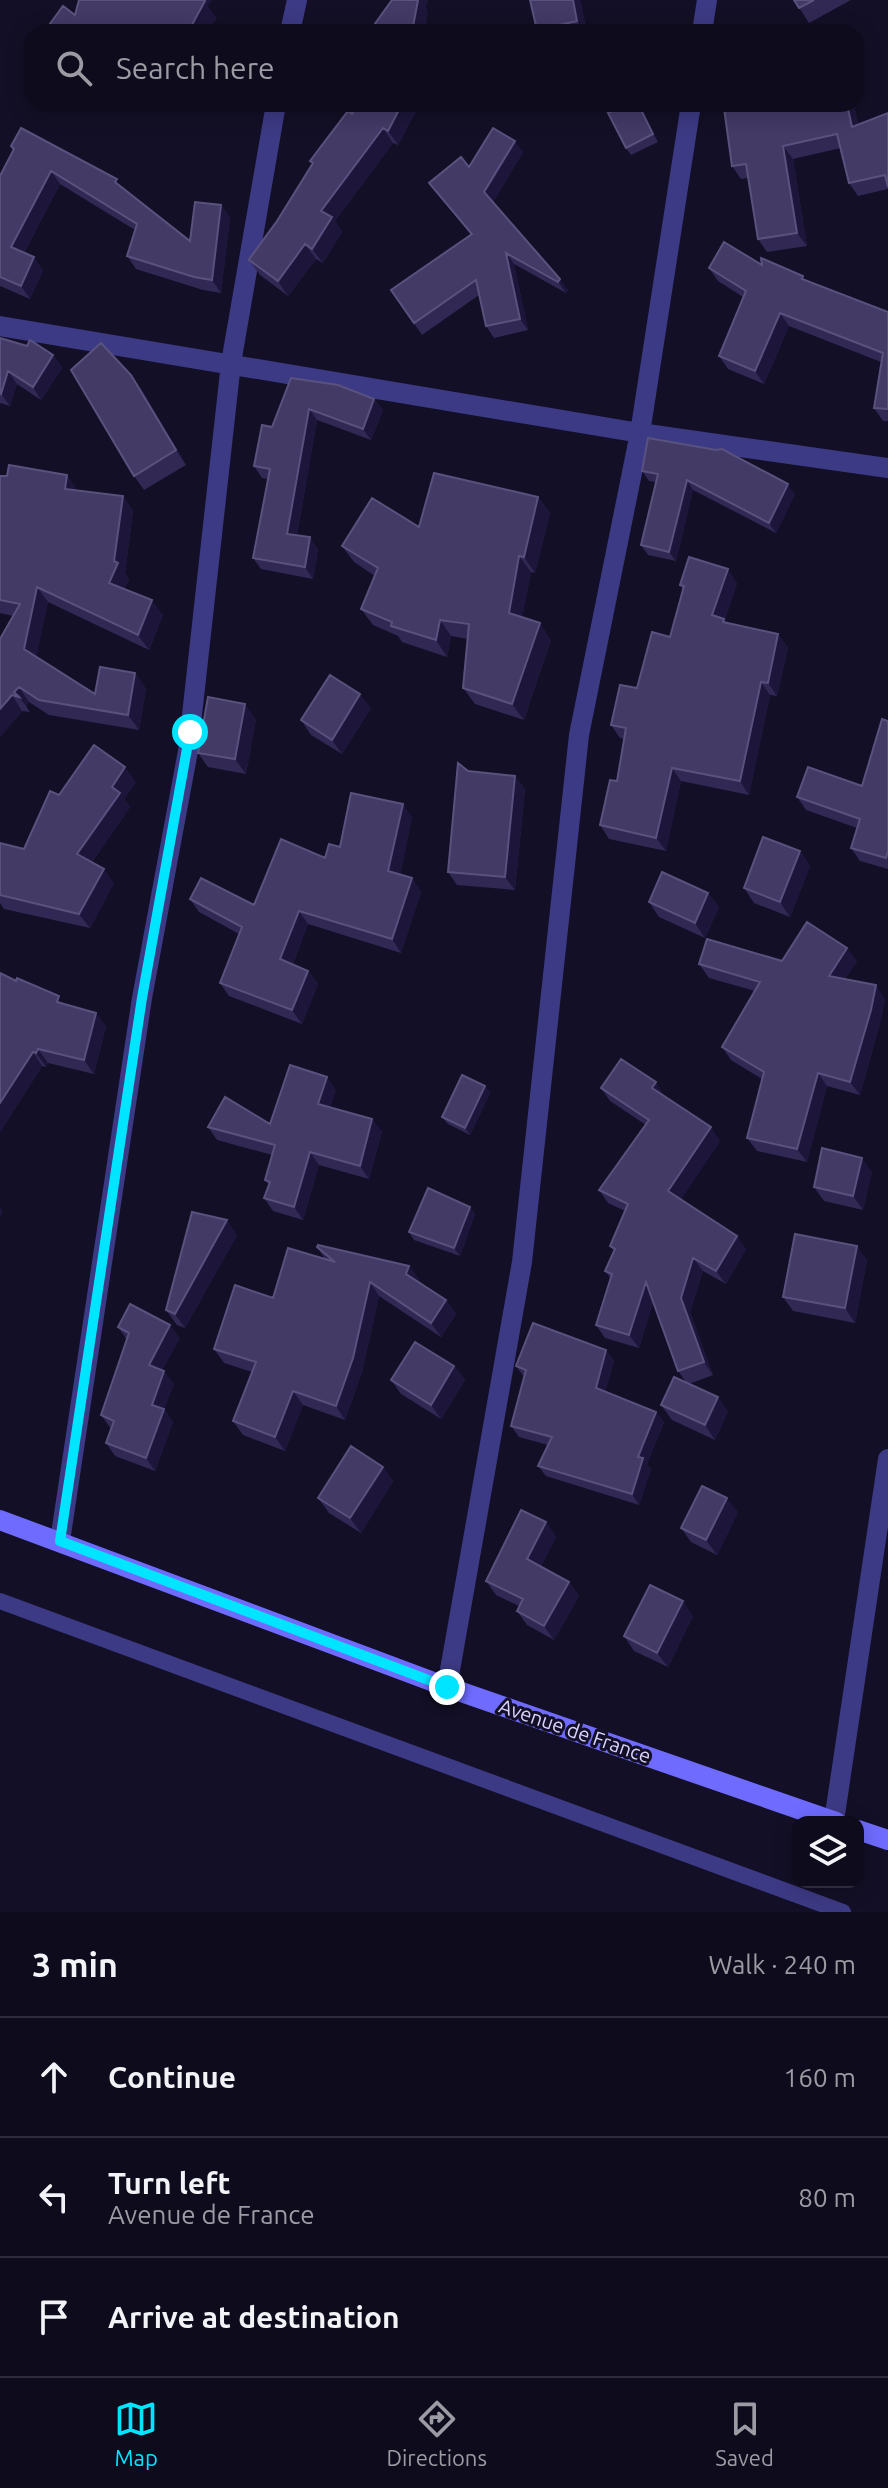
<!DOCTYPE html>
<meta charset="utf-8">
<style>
:root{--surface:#0e0b1c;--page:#171425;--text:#f1f3f6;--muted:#9b9ba3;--line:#2e2b3b;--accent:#00e5ff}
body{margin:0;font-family:Ubuntu,sans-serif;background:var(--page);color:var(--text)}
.controls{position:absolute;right:24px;bottom:24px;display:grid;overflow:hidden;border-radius:16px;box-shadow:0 4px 20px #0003}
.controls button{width:72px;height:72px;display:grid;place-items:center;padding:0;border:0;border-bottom:2px solid var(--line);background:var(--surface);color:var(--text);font:40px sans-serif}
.stop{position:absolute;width:24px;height:24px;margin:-18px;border:6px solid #00e5ff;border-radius:50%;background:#fff}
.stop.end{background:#00e5ff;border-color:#fff;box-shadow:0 2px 8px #0008}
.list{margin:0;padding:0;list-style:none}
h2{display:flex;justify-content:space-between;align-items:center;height:104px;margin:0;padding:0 32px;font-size:34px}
h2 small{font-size:26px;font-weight:400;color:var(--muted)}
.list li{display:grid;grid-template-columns:52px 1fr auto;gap:24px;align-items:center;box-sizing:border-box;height:120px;padding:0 32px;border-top:2px solid var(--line)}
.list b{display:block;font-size:30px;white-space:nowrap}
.list p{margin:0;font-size:26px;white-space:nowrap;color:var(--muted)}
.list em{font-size:26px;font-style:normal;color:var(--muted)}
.icon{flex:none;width:44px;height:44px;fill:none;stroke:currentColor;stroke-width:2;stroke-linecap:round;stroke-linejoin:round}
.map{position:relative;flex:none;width:888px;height:1912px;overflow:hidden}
.search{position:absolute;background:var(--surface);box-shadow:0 4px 20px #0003;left:24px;right:24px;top:24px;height:88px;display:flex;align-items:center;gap:20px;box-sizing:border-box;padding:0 28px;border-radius:24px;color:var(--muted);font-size:30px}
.sheet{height:464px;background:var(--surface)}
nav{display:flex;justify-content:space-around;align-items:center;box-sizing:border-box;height:112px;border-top:2px solid var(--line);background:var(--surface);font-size:22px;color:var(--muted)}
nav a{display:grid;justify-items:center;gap:4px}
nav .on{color:var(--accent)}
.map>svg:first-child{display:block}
</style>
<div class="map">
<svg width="888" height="1912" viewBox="0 0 888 1912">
<rect width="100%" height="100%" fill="#130f26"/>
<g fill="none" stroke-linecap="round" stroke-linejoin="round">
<path stroke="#3d3a85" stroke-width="16" d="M0 1601 843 1912"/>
<path stroke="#3d3a85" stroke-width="20" d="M290 32 297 0
M702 32 707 0
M0 326 640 433 888 468
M60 1541 142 998 188 751 231 363 276 104
M447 1687 522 1262 579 735 640 433 691 104
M834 1821 888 1459"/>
<path stroke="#6f6bff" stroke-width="20" d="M0 1520 447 1687 836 1822
M858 1830 888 1840"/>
</g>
<path fill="#312854" d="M580 0 587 32H538L537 30Z
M794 0H851L809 23Z
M420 104 398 145 393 143 335 221 342 232 323 263 316 259 288 296 260 275 249 260 277 221 312 164 310 161 352 114Z
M750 104H854L858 125 888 113V189L858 196 849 183 841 148 793 159 807 246 767 252 758 239 748 178 741 179 732 166Z
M641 107 658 142 631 155 626 148Z
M11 146 124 189 190 241 221 205 230 218 221 293 203 290 136 269 127 256 135 230 60 184 24 253 43 270 30 299 0 286V176L13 151Z
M523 152 493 202 568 290 566 293 514 264 528 330 494 338 486 326 479 295 422 335 391 290 471 235 429 183 469 167Z
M762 265 806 280 888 312V421H883L874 408 881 362 789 326 764 384 728 369 719 356 743 297 718 281 709 268Z
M0 338 53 355 62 368 41 400 17 384 10 406 0 403Z
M131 375 142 390 186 465 144 490 134 476Z
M291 378 374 399 383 410 371 440 317 420 297 535 318 549 313 579 261 569 253 558 268 479 262 478 254 466 272 427Z
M642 471 795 494 776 533 693 490 676 561 648 555 641 545 656 482 649 481Z
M0 476 78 491 123 496 133 511 125 573 129 579 124 589 163 615 149 650 48 602 36 657 95 694 135 673 146 689 139 730 49 715 29 702 26 706 30 712 22 711 0 737V639L13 616 0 613Z
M538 497 550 513 535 573 531 572 522 617 551 640 524 720 475 704 463 688 468 639 451 636 447 657 402 642 398 636 373 625 361 609 375 576 354 562 342 546Z
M737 583 725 619 727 623 788 647 777 696 770 695 749 795 681 781 666 851 609 839 600 825 617 781 624 739 620 738 611 725 637 688 670 637 683 590 680 585Z
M371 708 342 754 311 735 301 720Z
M256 719 246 774 208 767 198 753Z
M888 721V869L860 861 851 848 857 828 806 810 797 797 862 786Z
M468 771 515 776 525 789 515 890 457 885 448 872Z
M136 782 124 799 130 807 92 862 114 883 90 928 4 909 0 903V843L24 849 59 795Z
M412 817 400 875 412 878 421 892 401 953 308 924 293 964 308 971 318 984 302 1024 229 996 220 983 239 934 199 912 190 899 254 905 340 847Z
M800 851 810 866 790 917 754 903 744 888Z
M708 893 719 907 705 938 659 917 649 902Z
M782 961H857L845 979 885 999 880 1023 860 1095 827 1086 807 1162 757 1151 747 1138 762 1079 731 1060 722 1047 755 991 709 978 699 964Z
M16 981 65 1004 106 1026 94 1074 48 1063 46 1067 42 1066 0 1132Z
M485 1086 490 1093 470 1135 448 1124 442 1117Z
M601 1088 665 1096V1097L720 1141 681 1199 746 1249 726 1284 703 1271 690 1312 713 1375 689 1384 728 1411 715 1440 672 1420 661 1405 686 1382 678 1371 653 1302 639 1348 605 1338 596 1325 611 1279 605 1271 614 1251 610 1246 625 1211 608 1203 599 1190 646 1125 610 1101Z
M336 1090 330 1107 372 1119 382 1132 369 1179 319 1165 303 1220 273 1211 264 1198 269 1185 265 1180 272 1155 217 1140 208 1127 270 1124Z
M872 1172 863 1210 824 1201 814 1187Z
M470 1207 475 1214 460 1256 414 1240 409 1232Z
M237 1235 185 1328 177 1325 166 1310Z
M317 1247 409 1266 419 1280 418 1282 446 1300 456 1314 441 1337 379 1296 362 1372 345 1420 303 1405 285 1451 243 1435 233 1421 252 1372 224 1363 214 1349 273 1298 325 1259Z
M867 1260 855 1323 793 1311 783 1297Z
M118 1327 180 1338 162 1370 174 1384 164 1409 173 1422 155 1471 115 1456 106 1443 111 1429 101 1415 127 1340Z
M606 1350 614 1361 605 1392 656 1412 664 1422 647 1464 651 1469 639 1505 546 1476 538 1466 548 1445 519 1437 511 1426 524 1377 516 1366Z
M454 1366 465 1380 441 1419 401 1394 391 1380Z
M383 1467 393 1481 361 1533 329 1513 318 1498Z
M738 1512 717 1555 691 1542 681 1528Z
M546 1522 556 1537 541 1566 569 1582 579 1596 554 1640 527 1625 517 1611 519 1606 496 1595 486 1581Z
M693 1616 668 1667 634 1651 624 1636Z"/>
<path fill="#1d163a" d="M197 0H212L208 6 217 18 208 32H188Z
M418 0H428L426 8 428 12 425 32H412Z
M573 0H580L587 32H585L577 21Z
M402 104H420L398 145 388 131Z
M638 104 641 107 658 142 653 134Z
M847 104H854L862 140 852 127Z
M383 128 393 143 335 221 342 232 323 263 312 249 321 211Z
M515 141 523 152 492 204 484 192Z
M783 146 793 159 807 246 797 233Z
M51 171 60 184 20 260 11 247Z
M221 205 230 218 221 293 212 280Z
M305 244 316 259 288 296 278 281Z
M506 253 514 264 528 330 520 319Z
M34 257 43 270 30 299 21 286Z
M560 279 568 290 566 293 558 282Z
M780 313 789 326 764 384 755 371Z
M53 355 62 368 41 400 33 387Z
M8 371 17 384 10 406 1 394Z
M131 375 142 390 186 465 176 450Z
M374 399 383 410 371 440 363 429Z
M309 409 317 420 295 546 287 534Z
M67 475 78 491 65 489Z
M687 480 693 490 676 561 669 552Z
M788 484 795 494 776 533 769 523Z
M123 496 133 511 125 573 129 579 119 598 109 583 114 561Z
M538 497 550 513 535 573 524 557Z
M310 537 318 549 313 579 305 567Z
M519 556 531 572 520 629 509 613Z
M728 569 737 583 725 619 734 632 712 615Z
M37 587 48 602 35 664 24 649Z
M152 600 163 615 149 650 138 635Z
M440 620 451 636 447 657 436 640Z
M540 623 551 640 524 720 512 704Z
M778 634 788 647 777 696 768 683Z
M135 673 146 689 139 730 128 715Z
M761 682 770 695 749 795 740 781Z
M19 687 29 702 26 706 19 697 14 692Z
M360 694 371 708 342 754 332 740Z
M12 695 22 711 0 737V709Z
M245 704 256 719 246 774 235 759Z
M125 767 136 782 124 799 130 807 87 869 77 854 112 787Z
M672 768 681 781 666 851 656 838Z
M515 776 525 789 515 890 505 877Z
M403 804 412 817 398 885 388 871Z
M800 851 810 866 790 917 780 902Z
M104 869 114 883 90 928 79 914Z
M412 878 421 892 401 953 392 939Z
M708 893 719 907 705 938 695 923Z
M299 911 308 924 290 972 280 959Z
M847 948 857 961 839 989 829 976Z
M308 971 318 984 302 1024 292 1010Z
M876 985 885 999 880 1023 860 1095 850 1082Z
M96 1013 106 1026 94 1074 84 1060Z
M38 1049 48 1063 46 1067 36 1053Z
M33 1052 42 1066 0 1132V1103Z
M818 1073 827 1086 807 1162 797 1149Z
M327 1077 336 1090 327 1117 318 1104Z
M656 1082 665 1096 661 1102 652 1088Z
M485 1086 490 1093 470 1135 465 1128Z
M372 1119 382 1132 369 1179 360 1166Z
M711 1127 720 1141 678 1204 668 1191Z
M310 1152 319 1165 303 1220 294 1207Z
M862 1158 872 1172 863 1210 853 1196Z
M0 1207 3 1212 0 1219Z
M470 1207 475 1214 460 1256 454 1248Z
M227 1220 237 1235 185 1328 175 1314Z
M737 1236 746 1249 726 1284 716 1271Z
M857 1246 867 1260 855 1323 845 1308Z
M693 1258 703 1271 690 1312 713 1375 704 1362 681 1298Z
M409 1266 419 1280 416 1288 406 1274Z
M370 1282 379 1296 362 1372 345 1420 336 1406Z
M646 1282 655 1295 639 1348 629 1335Z
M446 1300 456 1314 441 1337 431 1323Z
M170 1325 180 1338 158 1378 149 1365Z
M606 1350 614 1361 603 1399 596 1388Z
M454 1366 465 1380 441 1419 431 1405Z
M164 1371 174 1384 161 1418 152 1405Z
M293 1391 303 1405 285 1451 275 1437Z
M718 1397 728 1411 715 1440 705 1425Z
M164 1409 173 1422 155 1471 146 1458Z
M656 1412 664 1422 647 1464 651 1469 639 1505 632 1494 638 1457Z
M383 1467 393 1481 361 1533 350 1518Z
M727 1498 738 1512 717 1555 706 1540Z
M546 1522 556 1537 537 1574 527 1559Z
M569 1582 579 1596 554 1640 544 1626Z
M683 1601 693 1616 668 1667 657 1653Z"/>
<path fill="#433a66" stroke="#5a527e" stroke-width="2" d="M79 0H203L205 1 188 32H44L63 6 75 15Z
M392 0H418L412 32H369Z
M530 0H573L577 21 537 30Z
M794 0H814L799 8Z
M357 104H402L388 131 383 128 321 211 332 217 312 249 305 244 278 281 249 260 250 258 277 221 313 163 310 161 348 111 352 114Z
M626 104H638L653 134 626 148 608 113Z
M750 104H847L852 127 888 113V187L885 175 849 183 837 134 783 146 797 233 758 239 746 164 732 166 724 108Z
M21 128 117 179 115 182 190 241 195 202 221 205 212 280 194 277 127 256 137 224 51 171 11 247 34 257 21 286 0 277V176L14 149 11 146Z
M493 128 515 141 484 192 560 279 558 282 506 253 520 319 486 326 476 280 414 323 391 290 472 234 429 183 461 157 469 167Z
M724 242 762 265 761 258 803 276 802 279 888 312V409L874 408 883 353 780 313 755 371 719 356 746 291 709 268Z
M0 338 27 346 30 340 53 355 33 387 8 371 1 394 0 393Z
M101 343 131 375 176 450 134 476 71 370Z
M291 378 338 385 374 399 363 429 309 409 287 534 310 537 305 567 253 558 270 469 254 466 262 425 272 427Z
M648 438 716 450 722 449 788 484 769 523 687 480 669 552 641 545 658 474 642 471Z
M9 465 67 475 65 489 123 496 114 561 118 563 109 583 152 600 138 635 37 587 24 649 95 694 100 667 135 673 128 715 39 700 19 687 14 692 19 697 12 695 0 709V639L20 604 0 600V476H7Z
M434 473 538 497 524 557 519 556 509 613 540 623 512 704 463 688 469 624 440 620 436 640 391 626 392 622 361 609 378 568 342 546 372 498 419 527Z
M689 557 728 569 712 615 724 619 723 622 778 634 768 683 761 682 740 781 672 768 656 838 600 825 610 780 617 781 626 728 611 725 620 685 637 688 652 632 670 637 684 586 680 585Z
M330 675 360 694 332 740 301 720Z
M208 697 245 704 235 759 198 753Z
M882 719 888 721V851L886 858 851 848 860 819 797 797 808 767 862 786Z
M94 745 125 767 112 787 120 793 77 854 104 869 79 914 0 895V843L24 849 50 791 59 795Z
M458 763 468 771 515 776 505 877 448 872Z
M351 793 403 804 388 871 412 878 392 939 299 911 280 959 308 971 292 1010 220 983 242 927 190 899 201 878 254 905 281 839 325 858 329 844 340 847Z
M763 837 800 851 780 902 744 888Z
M662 872 708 893 695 923 649 902Z
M807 922 847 948 829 976 876 985 871 1010 850 1082 818 1073 797 1149 747 1138 764 1072 722 1047 760 982 699 964 707 939 782 961Z
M0 973 16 981 17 978 59 996 57 1002 96 1013 84 1060 38 1049 36 1053 33 1052 0 1103Z
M621 1059 656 1082 652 1088 711 1127 668 1191 737 1236 716 1271 693 1258 681 1298 704 1362 678 1371 646 1282 629 1335 596 1325 612 1274 605 1271 615 1249 610 1246 628 1204 599 1190 649 1120 601 1088Z
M290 1065 327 1077 318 1104 372 1119 360 1166 310 1152 294 1207 264 1198 270 1182 265 1180 275 1145 208 1127 225 1097 270 1124Z
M462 1075 485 1086 465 1128 442 1117Z
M822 1148 862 1158 853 1196 814 1187Z
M428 1188 470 1207 454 1248 409 1232Z
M192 1212 227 1220 175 1314 166 1310Z
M795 1234 857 1246 845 1308 783 1297Z
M318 1245 409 1266 406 1274 446 1300 431 1323 370 1282 353 1358 336 1406 293 1391 275 1437 233 1421 256 1362 214 1349 235 1285 273 1298 288 1248 335 1262 317 1247Z
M130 1304 170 1325 149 1365 164 1371 152 1405 164 1409 146 1458 106 1443 114 1421 101 1415 129 1333 118 1327Z
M533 1323 606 1350 596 1388 656 1412 638 1457 643 1458 632 1494 538 1466 552 1437 511 1426 526 1370 516 1366Z
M415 1342 454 1366 431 1405 391 1380Z
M674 1377 718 1397 705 1425 661 1405Z
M351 1446 383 1467 350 1518 318 1498Z
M702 1486 727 1498 706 1540 681 1528Z
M521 1510 546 1522 527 1559 569 1582 544 1626 517 1611 523 1599 486 1581Z
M650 1585 683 1601 657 1653 624 1636Z"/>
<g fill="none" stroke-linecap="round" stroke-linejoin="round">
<path stroke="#00e5ff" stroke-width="10" d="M190 732 142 998 60 1541 447 1687"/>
</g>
<g text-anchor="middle" stroke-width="6" stroke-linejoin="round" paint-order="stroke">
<g font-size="20" fill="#d9d4ff" stroke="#130f26">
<text transform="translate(575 1731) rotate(19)" y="7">Avenue de France</text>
</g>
</g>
</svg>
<div class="controls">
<button><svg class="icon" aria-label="layers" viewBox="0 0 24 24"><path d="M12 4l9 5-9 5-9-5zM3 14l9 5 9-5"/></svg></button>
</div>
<div class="stop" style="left:190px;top:732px"></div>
<div class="stop end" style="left:447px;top:1687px"></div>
<div class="search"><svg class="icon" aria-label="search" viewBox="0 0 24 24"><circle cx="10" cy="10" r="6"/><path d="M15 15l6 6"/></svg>Search here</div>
</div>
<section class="sheet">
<h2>3 min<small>Walk · 240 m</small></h2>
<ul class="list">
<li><svg class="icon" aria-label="ahead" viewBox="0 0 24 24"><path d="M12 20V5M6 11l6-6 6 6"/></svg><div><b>Continue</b></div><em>160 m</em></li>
<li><svg class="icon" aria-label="left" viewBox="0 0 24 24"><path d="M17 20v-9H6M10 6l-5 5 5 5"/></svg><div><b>Turn left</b><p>Avenue de France</p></div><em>80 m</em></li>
<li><svg class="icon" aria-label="arrive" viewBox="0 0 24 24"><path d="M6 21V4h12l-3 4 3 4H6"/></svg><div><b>Arrive at destination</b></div></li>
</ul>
</section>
<nav>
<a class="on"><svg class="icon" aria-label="map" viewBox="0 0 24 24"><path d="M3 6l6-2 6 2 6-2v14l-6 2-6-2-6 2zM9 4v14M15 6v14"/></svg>Map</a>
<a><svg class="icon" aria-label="directions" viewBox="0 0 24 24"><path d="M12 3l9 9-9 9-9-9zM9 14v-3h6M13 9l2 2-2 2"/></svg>Directions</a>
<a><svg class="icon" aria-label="saved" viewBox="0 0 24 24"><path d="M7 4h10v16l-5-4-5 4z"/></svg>Saved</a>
</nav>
